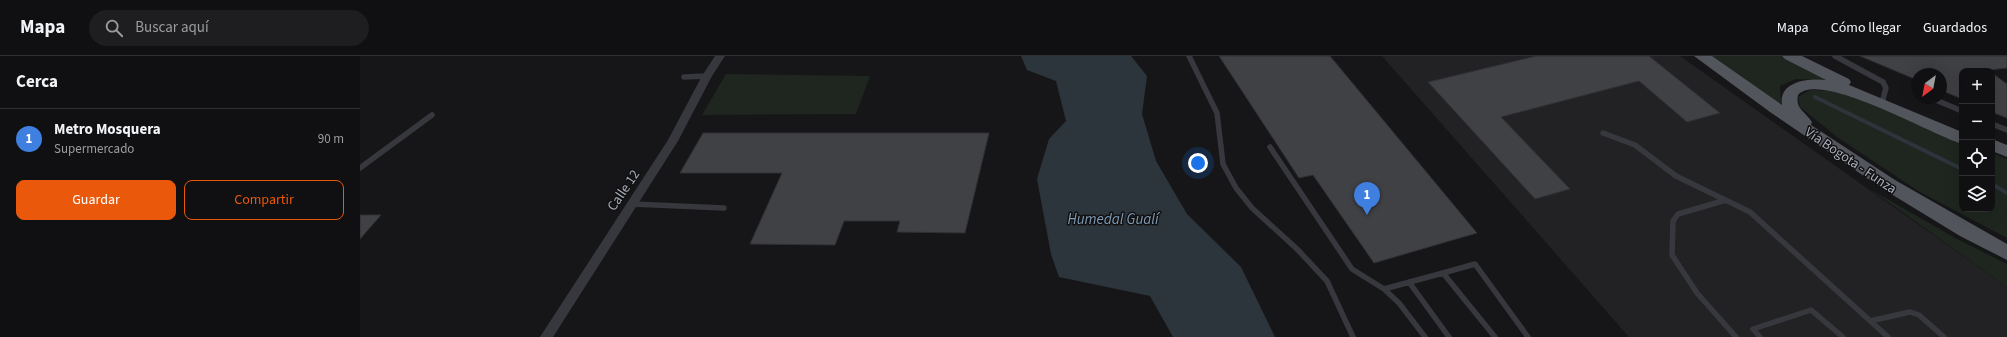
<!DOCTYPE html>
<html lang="es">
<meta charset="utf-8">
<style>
:root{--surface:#101012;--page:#1e1e20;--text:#f1f3f6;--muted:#9c9d9f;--line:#303032;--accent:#ea580c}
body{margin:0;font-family:"Source Sans 3",sans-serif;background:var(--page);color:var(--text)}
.controls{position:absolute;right:12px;top:12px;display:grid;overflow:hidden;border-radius:8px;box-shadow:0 4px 16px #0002}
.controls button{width:36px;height:36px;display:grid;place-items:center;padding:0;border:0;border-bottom:1px solid var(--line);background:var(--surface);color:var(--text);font:20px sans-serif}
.compass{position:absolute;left:1551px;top:12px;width:36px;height:36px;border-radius:50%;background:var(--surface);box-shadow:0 4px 16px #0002;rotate:212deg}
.you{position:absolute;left:838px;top:107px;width:14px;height:14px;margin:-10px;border:3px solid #fff;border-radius:50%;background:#1a73e8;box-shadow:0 0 0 6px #1a73e833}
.badge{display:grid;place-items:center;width:26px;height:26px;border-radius:50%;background:var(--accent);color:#fff;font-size:13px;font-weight:700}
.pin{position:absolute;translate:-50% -33px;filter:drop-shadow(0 1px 2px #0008)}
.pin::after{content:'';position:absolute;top:21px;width:14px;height:12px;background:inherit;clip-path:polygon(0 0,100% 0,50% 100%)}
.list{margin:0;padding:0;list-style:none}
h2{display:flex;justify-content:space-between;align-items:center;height:52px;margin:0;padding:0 16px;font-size:17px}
h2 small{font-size:13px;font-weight:400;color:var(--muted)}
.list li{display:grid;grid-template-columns:26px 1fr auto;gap:12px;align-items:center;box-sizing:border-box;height:60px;padding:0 16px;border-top:1px solid var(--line)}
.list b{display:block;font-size:15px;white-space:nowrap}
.list p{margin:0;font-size:13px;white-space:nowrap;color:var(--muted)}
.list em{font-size:13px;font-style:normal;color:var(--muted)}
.actions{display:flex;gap:8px;padding:12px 16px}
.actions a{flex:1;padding:9px 0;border:1px solid var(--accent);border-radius:8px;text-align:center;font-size:14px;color:var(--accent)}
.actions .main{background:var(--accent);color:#fff}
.icon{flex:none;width:22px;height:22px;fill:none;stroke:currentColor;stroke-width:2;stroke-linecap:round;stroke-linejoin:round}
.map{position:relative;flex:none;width:1647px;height:281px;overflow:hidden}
header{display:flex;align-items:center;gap:24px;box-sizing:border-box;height:56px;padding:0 20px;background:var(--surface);border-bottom:1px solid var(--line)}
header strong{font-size:19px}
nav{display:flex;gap:22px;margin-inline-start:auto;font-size:14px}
.search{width:280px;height:36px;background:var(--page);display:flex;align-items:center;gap:10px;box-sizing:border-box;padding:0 14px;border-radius:22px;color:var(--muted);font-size:15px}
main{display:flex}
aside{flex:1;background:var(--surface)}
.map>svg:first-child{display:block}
</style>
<header>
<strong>Mapa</strong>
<div class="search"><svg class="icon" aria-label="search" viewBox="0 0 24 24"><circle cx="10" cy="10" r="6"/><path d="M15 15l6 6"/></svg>Buscar aquí</div>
<nav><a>Mapa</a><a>Cómo llegar</a><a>Guardados</a></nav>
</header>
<main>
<aside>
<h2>Cerca<small></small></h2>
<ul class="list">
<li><span class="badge" style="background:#3f7fe0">1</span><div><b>Metro Mosquera</b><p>Supermercado</p></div><em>90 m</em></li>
</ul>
<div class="actions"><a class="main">Guardar</a><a>Compartir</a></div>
</aside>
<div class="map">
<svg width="1647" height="281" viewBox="0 0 1647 281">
<rect width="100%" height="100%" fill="#161618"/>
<path fill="#222225" d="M1022 0H1320L1647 231V281H1269Z"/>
<path fill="#1e261f" d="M1350 0H1421L1467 24 1436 23 1420 30 1421 49Z
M366 18 510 20 496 58 342 59Z
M1450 34 1477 35 1498 42 1602 84V153H1632V97L1647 103V182L1558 135 1477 81 1440 51 1438 41Z
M1510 133 1597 183 1647 208V231Z"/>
<path fill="#2c353c" d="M661 0H771L787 20 782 58 796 105 827 158 881 211 915 281H813L790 240 699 221 691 198 677 123 689 83 706 65 696 25 667 14Z"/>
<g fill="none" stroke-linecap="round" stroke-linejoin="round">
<path stroke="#2c353c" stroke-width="4" d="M1455 41 1602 113
M1632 128 1647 137"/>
</g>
<path fill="#404145" stroke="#303034" d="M859 0H970L1117 177 1014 207 953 119 939 122Z
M1176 0H1289L1360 57 1327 66 1279 25 1141 61 1210 133 1175 143 1068 26Z
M1500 0H1647V12L1628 14 1630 15H1602V43L1581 34V18H1557V24Z
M1632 17 1647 28V62L1632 56Z
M343 77H629L605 177 537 176 540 165H484L475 189 390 188 422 117H320Z
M0 159H21L0 183Z"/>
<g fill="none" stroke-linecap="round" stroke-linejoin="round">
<path stroke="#37383d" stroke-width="5.5" d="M829 0 857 57 863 108 876 132 892 152 937 193 967 225 993 281
M1475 0 1523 26 1526 32 1523 43
M324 21 347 20
M1571 42 1602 55
M1632 68 1647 74
M1243 77 1275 89 1316 120 1390 156 1528 281
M910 91 992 213 1024 233
M0 112 72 59
M1366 144 1318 158 1313 165 1312 199 1337 237 1376 281
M272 148 364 152
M1083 217 1115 208 1168 281
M1049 226 1089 281
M1510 265 1550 256 1559 259 1584 281
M1065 281 1039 247 1024 233 1083 217 1135 281
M1400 281 1393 273 1451 254 1483 281"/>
<path fill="#37383d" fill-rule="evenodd" d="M355 0H365L352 20 318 85 193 281H180L308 84 342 20Z"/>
<path fill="#53555c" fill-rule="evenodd" d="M1334 0H1352L1422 49C1418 25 1449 22 1466 24L1425 3 1422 0H1442L1489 23 1491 26 1489 29 1602 76V88C1572 79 1460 14 1438 39 1435 53 1445 55 1452 66L1451 69 1535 124 1647 188V204L1600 180 1523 133 1410 56Z
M1632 83 1647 89V101L1632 95Z"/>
</g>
<g text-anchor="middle" stroke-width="3" stroke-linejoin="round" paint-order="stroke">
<g font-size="14" fill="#a8adb8" stroke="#111113">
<text transform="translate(1491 104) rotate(34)" y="5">Vía Bogota - Funza</text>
<text transform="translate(263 134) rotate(-56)" y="5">Calle 12</text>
</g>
<g font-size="15" font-style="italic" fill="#7f9bb3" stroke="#111113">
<text x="753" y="168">Humedal Gualí</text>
</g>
</g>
</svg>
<div class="controls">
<button>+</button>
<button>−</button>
<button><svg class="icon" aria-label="locate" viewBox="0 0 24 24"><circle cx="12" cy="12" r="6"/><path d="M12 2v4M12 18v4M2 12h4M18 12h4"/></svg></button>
<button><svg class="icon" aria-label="layers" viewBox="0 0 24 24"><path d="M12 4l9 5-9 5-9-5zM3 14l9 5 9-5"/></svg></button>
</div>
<svg class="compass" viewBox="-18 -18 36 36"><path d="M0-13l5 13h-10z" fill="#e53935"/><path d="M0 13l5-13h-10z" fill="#9c9d9f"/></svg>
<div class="you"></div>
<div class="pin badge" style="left:1007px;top:159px;background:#3f7fe0">1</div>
</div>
</main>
